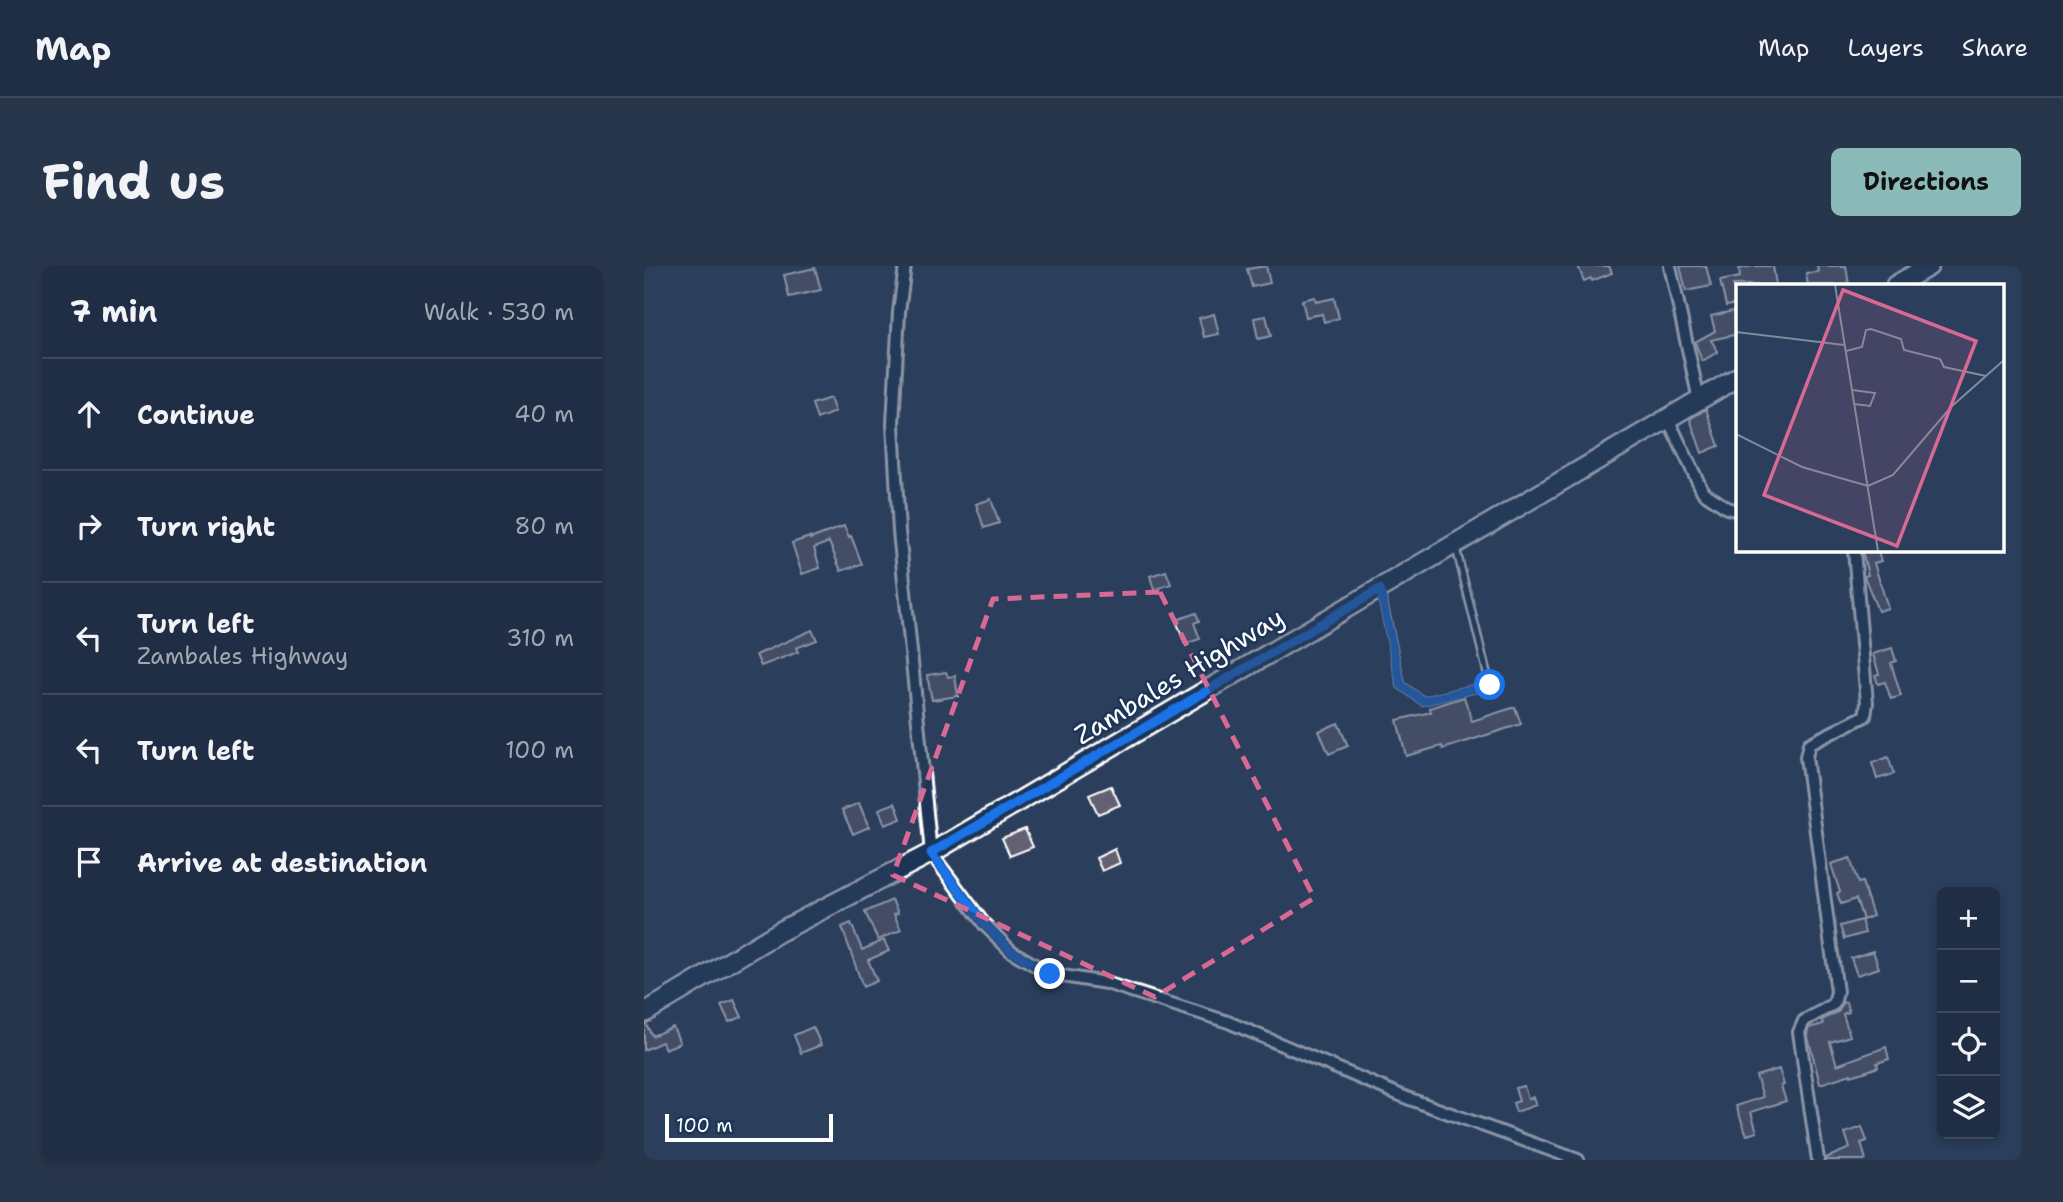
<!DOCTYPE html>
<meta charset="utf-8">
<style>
:root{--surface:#202e45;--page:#28364c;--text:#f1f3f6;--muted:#a2a8b3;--line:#3d4a5e;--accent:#8bbbb9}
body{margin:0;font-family:"Shantell Sans",sans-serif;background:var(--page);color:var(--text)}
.controls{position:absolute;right:21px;bottom:21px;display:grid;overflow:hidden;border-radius:10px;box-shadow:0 4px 10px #0003}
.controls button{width:63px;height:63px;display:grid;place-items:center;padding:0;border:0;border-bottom:2px solid var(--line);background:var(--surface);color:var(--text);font:35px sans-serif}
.scale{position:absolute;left:21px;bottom:18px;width:168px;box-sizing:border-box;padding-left:7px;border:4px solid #fff;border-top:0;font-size:19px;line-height:24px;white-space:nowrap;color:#fff;-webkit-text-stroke:5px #1d3557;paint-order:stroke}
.stop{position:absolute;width:21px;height:21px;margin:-16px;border:5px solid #1a73e8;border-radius:50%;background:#fff}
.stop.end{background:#1a73e8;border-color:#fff;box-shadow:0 2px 7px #0008}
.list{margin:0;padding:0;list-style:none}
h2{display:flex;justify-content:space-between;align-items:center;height:91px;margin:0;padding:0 28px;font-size:30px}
h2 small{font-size:23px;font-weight:400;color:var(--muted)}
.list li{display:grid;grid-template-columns:46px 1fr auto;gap:21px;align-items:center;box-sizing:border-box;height:112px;padding:0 28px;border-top:2px solid var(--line)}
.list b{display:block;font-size:26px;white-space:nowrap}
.list p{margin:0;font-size:23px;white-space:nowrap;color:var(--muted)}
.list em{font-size:23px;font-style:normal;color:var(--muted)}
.icon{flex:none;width:38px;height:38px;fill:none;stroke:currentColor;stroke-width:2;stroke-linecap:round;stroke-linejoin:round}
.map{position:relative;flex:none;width:1377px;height:894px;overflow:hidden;border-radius:10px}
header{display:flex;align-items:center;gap:42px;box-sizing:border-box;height:98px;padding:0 35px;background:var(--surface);border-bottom:2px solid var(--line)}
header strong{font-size:33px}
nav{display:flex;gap:38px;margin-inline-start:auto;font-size:24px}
.intro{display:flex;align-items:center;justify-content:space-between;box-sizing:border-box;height:168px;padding:0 42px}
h1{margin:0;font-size:49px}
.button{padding:18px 32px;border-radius:10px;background:var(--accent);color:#111;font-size:24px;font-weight:700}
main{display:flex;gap:42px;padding:0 42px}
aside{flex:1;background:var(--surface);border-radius:10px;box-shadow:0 4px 10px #0003}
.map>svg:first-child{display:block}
</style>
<header>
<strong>Map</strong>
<nav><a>Map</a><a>Layers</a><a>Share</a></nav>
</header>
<div class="intro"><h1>Find us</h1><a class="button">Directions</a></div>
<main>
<aside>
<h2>7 min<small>Walk · 530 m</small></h2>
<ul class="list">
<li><svg class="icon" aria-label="ahead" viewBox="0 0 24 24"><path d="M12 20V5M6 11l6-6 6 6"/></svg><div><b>Continue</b></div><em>40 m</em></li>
<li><svg class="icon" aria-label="right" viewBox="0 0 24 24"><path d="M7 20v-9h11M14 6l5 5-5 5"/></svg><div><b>Turn right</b></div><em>80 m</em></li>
<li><svg class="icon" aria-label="left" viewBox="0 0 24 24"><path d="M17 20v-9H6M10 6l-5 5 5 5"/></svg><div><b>Turn left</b><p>Zambales Highway</p></div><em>310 m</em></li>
<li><svg class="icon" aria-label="left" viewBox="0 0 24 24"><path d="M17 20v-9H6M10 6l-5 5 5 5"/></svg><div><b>Turn left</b></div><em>100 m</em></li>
<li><svg class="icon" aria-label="arrive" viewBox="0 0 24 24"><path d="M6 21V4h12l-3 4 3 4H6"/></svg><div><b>Arrive at destination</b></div></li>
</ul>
</aside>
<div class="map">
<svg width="1377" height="894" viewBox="0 0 1377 894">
<rect width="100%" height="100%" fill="#2b3e5c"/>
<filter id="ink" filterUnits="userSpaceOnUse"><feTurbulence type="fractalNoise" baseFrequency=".0143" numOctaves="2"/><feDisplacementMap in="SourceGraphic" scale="14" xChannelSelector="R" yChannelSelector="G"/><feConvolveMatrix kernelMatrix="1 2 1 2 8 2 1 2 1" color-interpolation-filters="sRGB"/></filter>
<g filter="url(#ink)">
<path fill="#646071" stroke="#fff" stroke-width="2" d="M622 0 626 17 608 21 603 3Z
M934 0H965L968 7 948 15 947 12 940 15Z
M1036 0H1062L1067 20 1042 25Z
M1109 0H1129L1132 19H1089L1093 38 1082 40 1076 15 1096 11 1095 3Z
M1173 0H1202L1205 19H1164L1162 7 1174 6Z
M171 2 177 24 145 31 140 9Z
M671 31 672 36 690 32 695 52 680 56 678 48 662 51 658 34Z
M1089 45 1094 68 1067 74 1074 86 1058 95 1051 76 1071 65 1067 50Z
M570 48 575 68 560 71 555 52Z
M622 50 627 70 614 73 610 52Z
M186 132 191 146 173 153 168 138Z
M1062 143 1075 180 1058 187 1046 153Z
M347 233 355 257 340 262 332 238Z
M200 260 205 271 207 270 218 298 197 305 185 276 170 282 176 302 158 308 148 277 166 271V273Z
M1218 284H1233L1237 295 1230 297 1244 342 1234 345 1220 310 1224 309Z
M522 305 527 318 510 324 506 310Z
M552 347 555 355 550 357 556 373 541 378 532 354Z
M168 364 173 374 152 382 154 386 117 400 112 389Z
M1248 382 1252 395 1247 397 1257 430 1247 433 1241 416 1234 418 1231 409 1235 408 1229 388Z
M302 406 304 411 311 410 314 430 288 434 283 409Z
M820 431 828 455 871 441 877 458 799 483 798 480 762 490 753 454 787 446 786 442Z
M694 457 704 480 685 488 675 465Z
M1244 491 1250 508 1233 513 1228 497Z
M467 520 476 539 454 548 445 529Z
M215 537 225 561 209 568 198 544Z
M251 537 257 553 241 559 235 543Z
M381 563 389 581 366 590 358 572Z
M471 583 476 597 458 605 452 592Z
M1206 592 1214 617 1218 616 1229 650 1219 654 1212 633 1197 638 1193 627 1196 626 1187 598Z
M248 634 254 647 250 648 257 664 234 674 221 646Z
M1217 654 1221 667 1200 673 1196 660Z
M207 657 218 684 240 674 245 685 224 694 233 715 219 721 198 661Z
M1229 685 1235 702 1213 709 1207 692Z
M90 734 98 751 85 756 77 739Z
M1202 736 1205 746 1199 748 1206 770 1186 776 1193 799 1242 781 1245 793 1233 797 1234 801 1223 805 1207 810V808L1176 818 1163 767 1165 762 1179 758 1178 754 1195 745 1198 737Z
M0 758H2L8 770 29 761 36 777 21 783 18 776 0 784Z
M169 761 177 779 157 787 150 769Z
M1135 803 1140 819 1137 820 1142 835 1107 846 1113 866 1103 869 1092 840 1119 831 1112 810Z
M880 820 884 833 889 831 892 839 872 846 869 837 875 835 871 822Z
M1218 861 1223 875 1217 877 1222 894H1182V892L1206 882 1201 867Z"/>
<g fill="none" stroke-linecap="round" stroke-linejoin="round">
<g stroke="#fff" stroke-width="10">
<path id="service" d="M737 326 757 419 779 435 846 419 812 282"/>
</g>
<g stroke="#fff" stroke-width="16">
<path id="minor" d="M261 0 255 46 249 158 255 265 287 587 340 658 367 685 406 708 462 717 584 756 763 832 934 894
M1026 0 1055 134
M1024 153 1059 226 1083 242 1094 245
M1174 894 1155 766 1160 755 1190 738 1193 726 1162 491 1165 478 1221 450 1223 437 1210 284"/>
</g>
<g stroke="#fff" stroke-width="23">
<path id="primary" d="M1252 19 1285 0
M0 747 135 666 287 587 1094 111"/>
</g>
<use href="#service" stroke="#1d3557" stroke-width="5"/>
<use href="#minor" stroke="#1d3557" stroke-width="10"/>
<use href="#primary" stroke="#1d3557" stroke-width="18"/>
</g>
</g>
<g fill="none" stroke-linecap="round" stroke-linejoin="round" filter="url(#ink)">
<path stroke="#1a73e8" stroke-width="9" d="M406 708 367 685 340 658 287 587 736 323 757 419 779 435 846 419"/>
</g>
<path d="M0 0H1377V894H0ZM516 326 670 632 511 731 249 609 349 333Z" fill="#2b3e5c" fill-opacity=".55" fill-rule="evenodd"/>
<path fill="none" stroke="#d76994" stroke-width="5" stroke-dasharray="14 9" stroke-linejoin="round" d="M516 326 670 632 511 731 249 609 349 333Z"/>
<g text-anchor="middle" stroke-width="5" stroke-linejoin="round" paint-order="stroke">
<g font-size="26" fill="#fff" stroke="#1d3557">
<text transform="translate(535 410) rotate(-31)" y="9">Zambales Highway</text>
</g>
</g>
<g transform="translate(1092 18)">
<rect width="268" height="268" fill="#2b3e5c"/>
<path fill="none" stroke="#808b9d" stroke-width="2" d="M99 1 142 267M0 48 108 61M110 67 126 63 130 46 135 45 165 55 168 66 204 75 208 83 250 92M116 106 139 109 134 122 118 120M0 150 66 183 132 202 157 191 215 123 268 76"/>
<path fill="#d76994" fill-opacity="0.15" stroke="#d76994" stroke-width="3.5" d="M107 6 240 57 161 262 28 211Z"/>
<rect width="268" height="268" fill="none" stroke="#fff" stroke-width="3.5"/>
</g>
</svg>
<div class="controls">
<button>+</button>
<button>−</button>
<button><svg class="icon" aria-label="locate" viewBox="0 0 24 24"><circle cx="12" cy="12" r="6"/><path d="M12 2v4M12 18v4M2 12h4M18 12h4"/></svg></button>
<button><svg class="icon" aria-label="layers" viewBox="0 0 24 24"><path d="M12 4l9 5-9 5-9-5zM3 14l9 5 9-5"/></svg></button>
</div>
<div class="scale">100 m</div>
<div class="stop" style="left:846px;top:419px"></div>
<div class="stop end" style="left:406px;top:708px"></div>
</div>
</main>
